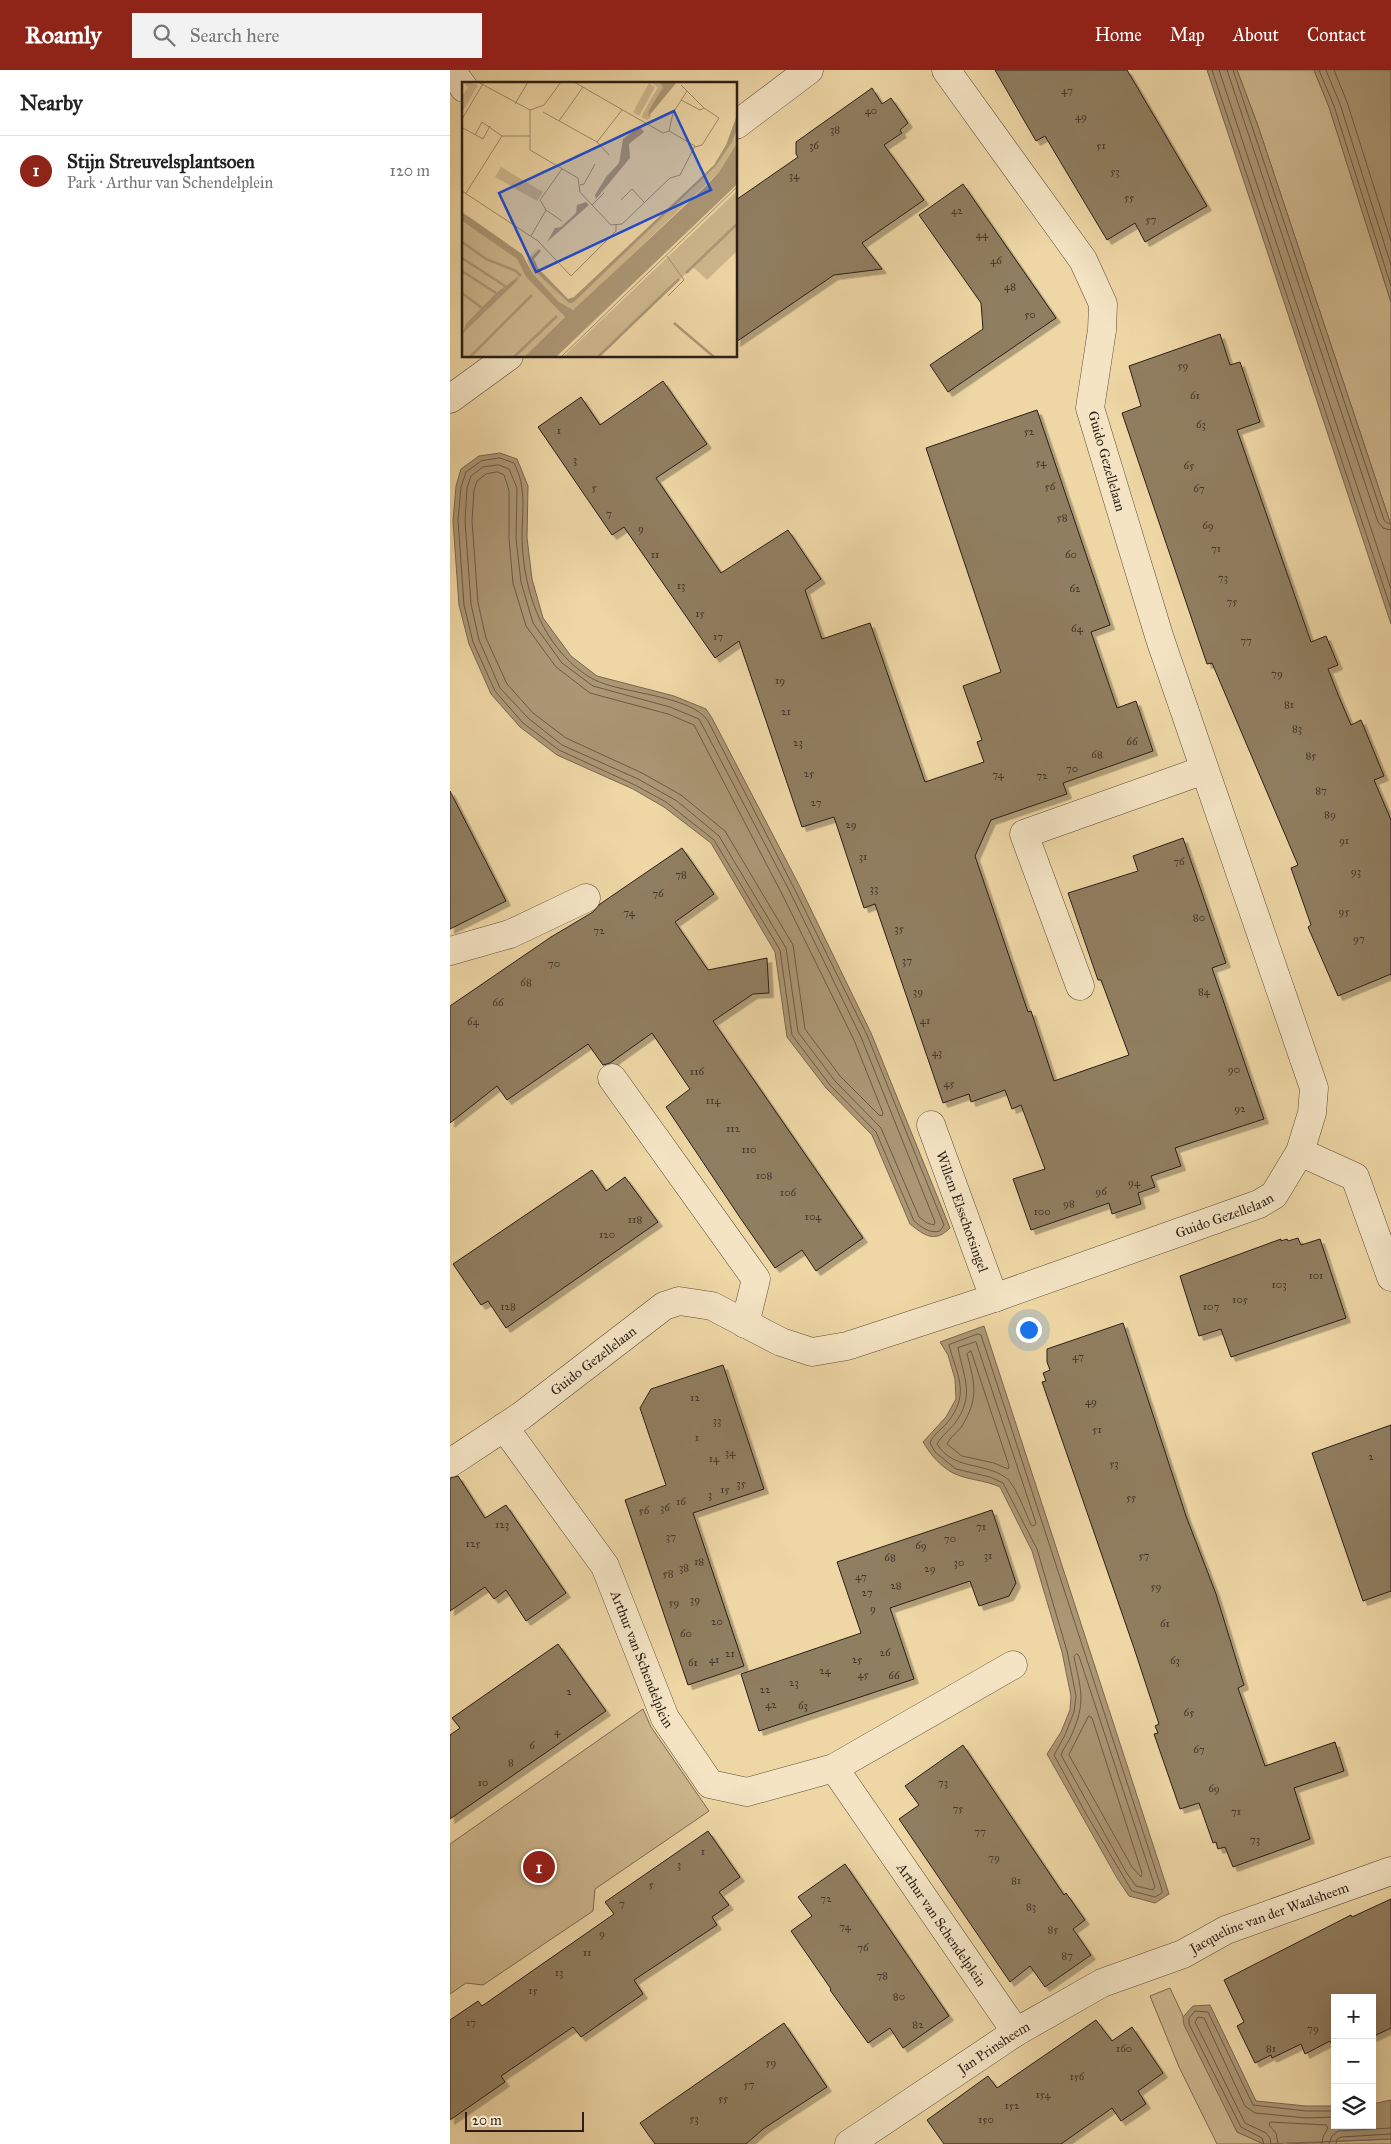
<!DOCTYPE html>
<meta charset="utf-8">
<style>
:root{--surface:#fff;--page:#f2f2f2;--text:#222;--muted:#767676;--line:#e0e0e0;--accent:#8f2418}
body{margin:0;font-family:"IM FELL Great Primer",serif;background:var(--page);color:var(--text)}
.controls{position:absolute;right:15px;bottom:15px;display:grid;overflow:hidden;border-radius:0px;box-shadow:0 5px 20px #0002}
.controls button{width:45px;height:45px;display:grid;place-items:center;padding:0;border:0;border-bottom:1px solid var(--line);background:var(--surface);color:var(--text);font:25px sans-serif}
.scale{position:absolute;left:15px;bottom:12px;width:119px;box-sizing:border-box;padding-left:5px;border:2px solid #2b1e18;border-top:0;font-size:14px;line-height:18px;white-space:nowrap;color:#2b1e18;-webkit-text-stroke:4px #f4e4c4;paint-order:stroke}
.you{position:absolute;left:578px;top:1259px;width:18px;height:18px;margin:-12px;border:4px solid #fff;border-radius:50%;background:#1a73e8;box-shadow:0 0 0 8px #1a73e833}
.badge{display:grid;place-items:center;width:32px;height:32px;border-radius:50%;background:var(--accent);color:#fff;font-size:16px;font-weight:700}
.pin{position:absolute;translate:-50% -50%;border:2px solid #fff;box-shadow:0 1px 5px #0006}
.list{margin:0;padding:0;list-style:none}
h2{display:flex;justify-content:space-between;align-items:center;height:65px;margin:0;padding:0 20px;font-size:21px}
h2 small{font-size:16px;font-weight:400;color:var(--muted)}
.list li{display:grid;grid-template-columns:32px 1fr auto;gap:15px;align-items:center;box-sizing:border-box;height:70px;padding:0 20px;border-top:1px solid var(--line)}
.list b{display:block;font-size:19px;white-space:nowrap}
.list p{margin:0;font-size:16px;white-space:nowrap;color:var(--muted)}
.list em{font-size:16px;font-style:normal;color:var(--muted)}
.icon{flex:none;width:28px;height:28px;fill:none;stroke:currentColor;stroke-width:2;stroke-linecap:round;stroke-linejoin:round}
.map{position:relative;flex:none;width:941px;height:2074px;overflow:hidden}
header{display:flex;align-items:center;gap:30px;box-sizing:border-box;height:70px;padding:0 25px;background:var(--accent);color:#fff}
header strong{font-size:24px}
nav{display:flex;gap:28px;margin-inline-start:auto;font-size:18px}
.search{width:350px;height:45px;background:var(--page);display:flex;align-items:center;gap:12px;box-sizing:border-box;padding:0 18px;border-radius:0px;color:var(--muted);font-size:19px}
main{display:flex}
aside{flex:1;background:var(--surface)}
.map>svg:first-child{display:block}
</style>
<header>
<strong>Roamly</strong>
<div class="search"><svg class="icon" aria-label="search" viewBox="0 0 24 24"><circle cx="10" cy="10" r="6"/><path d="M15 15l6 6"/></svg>Search here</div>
<nav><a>Home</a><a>Map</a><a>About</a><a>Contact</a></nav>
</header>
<main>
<aside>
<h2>Nearby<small></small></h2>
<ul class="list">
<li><span class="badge">1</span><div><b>Stijn Streuvelsplantsoen</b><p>Park · Arthur van Schendelplein</p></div><em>120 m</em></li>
</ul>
</aside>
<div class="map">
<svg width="941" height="2074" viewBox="0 0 941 2074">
<defs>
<filter id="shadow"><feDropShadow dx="4.5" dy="4.5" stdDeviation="0" flood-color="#0004"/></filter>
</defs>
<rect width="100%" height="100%" fill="#eed6a5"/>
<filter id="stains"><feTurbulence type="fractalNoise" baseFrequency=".004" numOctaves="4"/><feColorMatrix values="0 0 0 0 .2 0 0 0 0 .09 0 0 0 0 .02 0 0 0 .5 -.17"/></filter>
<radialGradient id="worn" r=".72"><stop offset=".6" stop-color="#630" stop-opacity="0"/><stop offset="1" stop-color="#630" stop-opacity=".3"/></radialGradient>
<path fill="#cdb78d" stroke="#7c6a52" d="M787 0H864L879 37 941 232V455L808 56Z
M193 1639 201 1657 259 1741 145 1819 143 1841 33 1915 16 1913 0 1924V1774Z
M720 1918 787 2062 814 2074H767L729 1997 700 1926Z
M941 2069V2074H837Z"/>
<path fill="#ac9775" stroke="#786750" d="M757 0H787L808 56 941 455V554Z
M864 0H941V232L879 37Z
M50 383 67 389 78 416 77 468 82 509 93 548 121 586 147 606 224 626 256 639 262 648 349 815 421 963 500 1158C485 1173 475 1166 460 1154L422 1065 376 1018 337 967 325 882 261 773 214 737 183 719 107 685 70 657 41 624 19 574 9 535 3 451 6 416 11 399 29 386Z
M534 1256 719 1824 705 1833 679 1826 667 1808 597 1684 611 1662 620 1640 621 1626 612 1582 582 1481 550 1417C535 1410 517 1410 503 1403 490 1396 480 1384 473 1372L496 1347 506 1329 505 1309 498 1285 490 1272Z
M760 1935 806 2031 856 2036H885V2055H922V2034L941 2030V2069L814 2074 787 2062 734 1955 733 1947 743 1936Z"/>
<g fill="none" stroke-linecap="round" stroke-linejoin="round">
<path stroke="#6c5a46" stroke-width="1" d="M762 0 941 539
M769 0 941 519
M777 0 928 452 933 458 941 460
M783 0 934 450 937 453 941 454
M869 0 884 36 941 216
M876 0 890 34 941 195
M884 0 897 32 941 171
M50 388 64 393C77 418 72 441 72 468 73 512 86 558 118 590 125 597 136 606 145 610 173 624 241 625 258 651L344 818 417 965 494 1155 490 1161C480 1164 471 1157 464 1151L426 1062 380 1015 342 965 330 880 264 770 216 732 185 715 109 680 73 653 45 621 23 572 14 535 8 450 11 417 16 402 31 391Z
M49 395 59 399 67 418 66 469 71 512 83 553 112 593 143 616 220 637 249 649 339 820 411 967 485 1152 484 1155 477 1153 469 1147 431 1058 385 1011 348 962 336 878 269 766 227 731 188 709 112 675 78 648 50 618 29 570 21 534 15 451 17 418 21 406 33 397Z
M48 402 54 405 59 420V469L63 513 76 556 106 597 140 623 218 644 244 655 332 824 404 970 433 1043 432 1046 429 1045 390 1006 355 959 343 875 275 761 231 725 192 703 116 668 83 643 57 614 36 568 28 533 22 451 24 420 27 411 36 404Z
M528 1264 531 1265 712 1820V1823L705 1827 682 1821 635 1742 604 1685 615 1665 624 1642 626 1626 617 1581 587 1479 553 1413 540 1407 506 1399 485 1382 480 1373C483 1364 494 1358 500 1349 520 1322 506 1303 499 1275Z
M526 1272 586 1453 584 1456 581 1455C576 1444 565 1413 555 1407 533 1392 503 1400 487 1374 491 1366 500 1360 505 1353 525 1326 514 1308 508 1278Z
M521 1281 559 1396 558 1399 544 1393 512 1386 497 1374C500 1367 508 1362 512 1356 529 1328 525 1314 517 1284Z
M627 1584 629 1586 705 1817 703 1820 686 1816 676 1802 611 1685C613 1678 619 1672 622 1664 636 1632 631 1620 624 1587Z
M639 1646 642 1648 692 1803 691 1807 682 1797 619 1685Z
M814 2074 812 2068 791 2057 739 1954V1948L745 1941 758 1942 803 2035 856 2041H885
M821 2074 820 2068 816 2063 795 2053 745 1952 748 1947 754 1948 795 2036 805 2043 856 2048 885 2047
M828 2074 826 2063 819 2055 820 2052 876 2055 878 2058 873 2067 872 2074
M879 2074 882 2066 888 2061 941 2058
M886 2074 887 2069 891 2067 941 2064"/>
</g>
<path fill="#907e61" stroke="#2b1e18" filter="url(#shadow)" d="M545 0H677L757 136 695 172 685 153 657 170 595 66 586 71Z
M422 18 432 34 441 28 458 53 450 60 452 63 434 75 474 130 412 173 432 199 384 205 286 272V130L348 87 346 84V72Z
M513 114 606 248 498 322 480 295 533 259 531 233 469 145Z
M770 264 780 295 790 292 810 352 787 360 861 572 876 566 888 595 878 599 889 627 901 655 911 650 934 706 924 710 941 750V904L888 926 858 857 861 855 841 798 848 795 762 593 757 594 672 343 691 336 679 296Z
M213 311 257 374 206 408 271 503 338 460 371 509 355 520 372 569 420 553 475 712 534 692 527 672 532 670 513 616 551 602 476 378 587 340 660 555 641 562 667 638 686 631 703 681 613 713 617 724 541 750 525 786 578 942 581 941 604 1011 679 985 651 910H648L618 823 688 801 683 786 733 768 776 893 762 898 814 1049 725 1078 731 1096 701 1106 705 1117 688 1123 691 1134 662 1144 659 1133 581 1160 563 1109 595 1099 571 1035 562 1039 555 1020 521 1032 519 1024 493 1033 425 834 414 838 384 747 352 757 289 571 265 588 174 457 162 465 88 357 131 327 150 355Z
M0 721 56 831 0 859Z
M232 778 264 824 225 852 258 900 317 888 319 923 303 924 263 951 413 1168 366 1201 352 1180 325 1198 291 1149 216 1037 240 1019 202 963 160 993 153 995 138 974 57 1030 47 1016 0 1053V936L101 867 143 842 150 834Z
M142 1100 156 1121 175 1107 208 1152 56 1258 38 1231 31 1235 3 1194Z
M848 1168 851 1175 870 1169 896 1248 781 1287 771 1259 749 1266 730 1206 831 1169V1171L837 1169 838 1171Z
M673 1253 736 1446 766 1524 794 1615 788 1618 815 1696 885 1672 894 1701 844 1718 860 1769 783 1797 775 1777 768 1779 766 1772 763 1773 749 1733 730 1739 704 1664 708 1663 705 1656 709 1654 684 1578 592 1312 596 1311 593 1303 600 1300 597 1292V1279Z
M273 1295 314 1419 243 1443 294 1596 238 1615 175 1430 216 1415 190 1338 201 1319Z
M941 1355V1521L913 1531 862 1383Z
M8 1406 35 1448 56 1435 116 1523 76 1551 56 1520 44 1529 35 1517 0 1541V1408Z
M542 1440 566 1513 559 1526 529 1536 520 1511 440 1538 464 1609 309 1661 291 1604 411 1563 387 1492Z
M108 1574 156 1641 0 1749V1665L10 1658 2 1648Z
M513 1675 614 1825 616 1823 635 1850 623 1859 641 1885 595 1917 580 1896 560 1912 449 1749 469 1735 455 1716Z
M258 1761 290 1807 269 1822 279 1835 262 1847 267 1855 184 1910 193 1924 131 1967 123 1957 51 2006 55 2012 0 2050V1950L28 1931 32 1936 164 1844 155 1832Z
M395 1794 499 1946 453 1978 440 1958 418 1973 380 1920 381 1919 341 1861 362 1846 348 1827Z
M941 1829V1958L922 1967V1928H885V1980L880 1971 855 1984 851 1974 822 1988 821 1985 805 1993 787 1956 794 1952 774 1910 901 1845 902 1847Z
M646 1950 662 1971 682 1957 713 2003 688 2021 696 2034 671 2051 662 2038 611 2074H494L477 2050 538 2006 547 2018Z
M334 1953 377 2017 313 2059 296 2074H205L190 2053Z"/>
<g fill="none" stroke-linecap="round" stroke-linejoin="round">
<g stroke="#5c4c3b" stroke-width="29">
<g id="minor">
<path d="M1 0 14 18"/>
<path d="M286 55 359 0"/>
<path d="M0 329 59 286"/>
<path d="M0 881 60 864 136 828"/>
<path d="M630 916 574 764 754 700"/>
<path d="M162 1008 306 1209 295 1254"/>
<path id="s1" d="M481 1055 544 1228"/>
<path d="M850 1082 905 1107 941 1207"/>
<path id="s2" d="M54 1357 155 1496 215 1648 260 1714 297 1722 384 1698 563 1595"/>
<path id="s3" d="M0 1393 71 1346 214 1236 229 1231 262 1236 331 1272 362 1282 397 1276 544 1228 809 1134 824 1125 850 1082 862 1043 864 1018 710 569 640 338 652 260 653 234 633 190 496 0"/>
<path id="s4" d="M384 1698 566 1962"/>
<path id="s5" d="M399 2074 566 1962 652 1913 733 1884 776 1860 941 1801"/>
</g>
</g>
<use href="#minor" stroke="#f4e4c4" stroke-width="28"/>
</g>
<g text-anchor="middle" stroke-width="4" stroke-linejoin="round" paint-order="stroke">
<g font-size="11" fill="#44362a">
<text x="617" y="24">47</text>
<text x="421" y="44">40</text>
<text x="631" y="50">49</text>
<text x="385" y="63">38</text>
<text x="364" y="79">36</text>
<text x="651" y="79">51</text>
<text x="665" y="105">53</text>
<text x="344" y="109">34</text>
<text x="679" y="131">55</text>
<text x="507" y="144">42</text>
<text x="701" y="153">57</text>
<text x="532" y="168">44</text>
<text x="546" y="194">46</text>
<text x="560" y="220">48</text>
<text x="580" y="248">50</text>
<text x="733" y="299">59</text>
<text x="745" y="329">61</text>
<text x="751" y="358">63</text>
<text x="109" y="364">1</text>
<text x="579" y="365">52</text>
<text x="125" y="393">3</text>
<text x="591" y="396">54</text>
<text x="739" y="399">65</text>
<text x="600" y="420">56</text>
<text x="144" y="421">5</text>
<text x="749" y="422">67</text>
<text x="159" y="447">7</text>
<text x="612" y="451">58</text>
<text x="758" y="459">69</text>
<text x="191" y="462">9</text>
<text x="766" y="482">71</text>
<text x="205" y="488">11</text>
<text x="621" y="488">60</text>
<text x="773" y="511">73</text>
<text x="231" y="519">13</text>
<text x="625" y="522">62</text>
<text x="782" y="535">75</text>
<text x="250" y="547">15</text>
<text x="627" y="562">64</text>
<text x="268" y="570">17</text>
<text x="796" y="574">77</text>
<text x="827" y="607">79</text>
<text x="330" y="614">19</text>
<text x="839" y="638">81</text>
<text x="336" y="645">21</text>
<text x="847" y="662">83</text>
<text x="682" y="675">66</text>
<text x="348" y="676">23</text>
<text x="647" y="688">68</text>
<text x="861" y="689">85</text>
<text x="622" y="702">70</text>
<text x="359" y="707">25</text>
<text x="548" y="708">74</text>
<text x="592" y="709">72</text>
<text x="871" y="724">87</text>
<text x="366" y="736">27</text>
<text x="880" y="748">89</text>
<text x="401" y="758">29</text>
<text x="894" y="774">91</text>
<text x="413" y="790">31</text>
<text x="729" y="795">76</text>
<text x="906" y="805">93</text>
<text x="231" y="808">78</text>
<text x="424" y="822">33</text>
<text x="208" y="827">76</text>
<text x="894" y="845">95</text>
<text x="179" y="846">74</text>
<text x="749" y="851">80</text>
<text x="449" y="862">35</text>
<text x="149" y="864">72</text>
<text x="909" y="872">97</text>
<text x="457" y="894">37</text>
<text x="104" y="897">70</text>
<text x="76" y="916">68</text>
<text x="468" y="925">39</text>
<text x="754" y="925">84</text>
<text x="48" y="936">66</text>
<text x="475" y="954">41</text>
<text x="23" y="955">64</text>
<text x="487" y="986">43</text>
<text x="784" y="1003">90</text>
<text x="247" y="1005">116</text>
<text x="499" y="1017">45</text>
<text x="263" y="1034">114</text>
<text x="790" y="1042">92</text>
<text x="283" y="1062">112</text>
<text x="299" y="1083">110</text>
<text x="314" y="1109">108</text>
<text x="684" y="1116">94</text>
<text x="651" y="1125">96</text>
<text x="338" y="1126">106</text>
<text x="619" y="1137">98</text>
<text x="592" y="1145">100</text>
<text x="363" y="1150">104</text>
<text x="185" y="1153">118</text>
<text x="157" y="1168">120</text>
<text x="866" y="1209">101</text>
<text x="829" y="1218">103</text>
<text x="790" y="1233">105</text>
<text x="58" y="1240">128</text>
<text x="761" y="1240">107</text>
<text x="628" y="1290">47</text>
<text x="245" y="1331">12</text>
<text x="641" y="1335">49</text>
<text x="267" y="1354">33</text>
<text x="647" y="1363">51</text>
<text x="247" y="1371">1</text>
<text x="280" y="1386">34</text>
<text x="921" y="1390">2</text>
<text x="264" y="1392">14</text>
<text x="664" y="1397">53</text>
<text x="291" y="1417">35</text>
<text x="275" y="1423">15</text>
<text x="260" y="1428">3</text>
<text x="681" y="1431">55</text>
<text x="231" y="1435">16</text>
<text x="215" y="1441">36</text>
<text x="194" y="1444">56</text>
<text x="52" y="1458">123</text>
<text x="531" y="1460">71</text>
<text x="221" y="1470">37</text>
<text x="500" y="1472">70</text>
<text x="23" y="1477">125</text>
<text x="471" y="1479">69</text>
<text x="538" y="1489">31</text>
<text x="694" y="1489">57</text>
<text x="440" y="1491">68</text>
<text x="249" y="1495">18</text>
<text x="509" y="1496">30</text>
<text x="234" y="1501">38</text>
<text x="480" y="1502">29</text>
<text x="218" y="1507">58</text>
<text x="411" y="1510">47</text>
<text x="446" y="1519">28</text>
<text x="706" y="1520">59</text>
<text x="417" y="1526">27</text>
<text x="245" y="1533">39</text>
<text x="224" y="1536">59</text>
<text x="423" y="1542">9</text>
<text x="267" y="1555">20</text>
<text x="715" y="1557">61</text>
<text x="236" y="1567">60</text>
<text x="435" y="1586">26</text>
<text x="280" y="1587">21</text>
<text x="264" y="1593">41</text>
<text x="407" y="1593">25</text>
<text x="725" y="1594">63</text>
<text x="243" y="1596">61</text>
<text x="375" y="1604">24</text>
<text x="413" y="1608">45</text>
<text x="444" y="1609">66</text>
<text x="344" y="1616">23</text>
<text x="315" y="1623">22</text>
<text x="119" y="1625">2</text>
<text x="321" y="1638">42</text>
<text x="353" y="1639">63</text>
<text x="739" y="1646">65</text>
<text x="107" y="1665">4</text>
<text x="82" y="1679">6</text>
<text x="749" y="1683">67</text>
<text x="61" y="1696">8</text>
<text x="33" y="1716">10</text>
<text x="493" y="1716">73</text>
<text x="764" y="1722">69</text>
<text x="508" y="1742">75</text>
<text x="786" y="1745">71</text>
<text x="530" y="1765">77</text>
<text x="805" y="1773">73</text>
<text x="253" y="1785">1</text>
<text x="544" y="1791">79</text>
<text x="229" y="1798">3</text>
<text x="566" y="1814">81</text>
<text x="201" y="1818">5</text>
<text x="376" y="1832">72</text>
<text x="172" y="1837">7</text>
<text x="581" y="1840">83</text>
<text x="395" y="1860">74</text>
<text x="603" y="1863">85</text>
<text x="152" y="1867">9</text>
<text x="413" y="1881">76</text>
<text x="137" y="1886">11</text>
<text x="617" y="1889">87</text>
<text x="109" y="1906">13</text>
<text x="432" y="1909">78</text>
<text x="83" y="1924">15</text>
<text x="449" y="1930">80</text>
<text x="21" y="1956">17</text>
<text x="468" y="1958">82</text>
<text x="863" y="1962">79</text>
<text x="674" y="1982">160</text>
<text x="821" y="1982">81</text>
<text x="321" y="1996">59</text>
<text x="627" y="2010">156</text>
<text x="299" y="2018">57</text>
<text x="593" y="2028">154</text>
<text x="273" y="2032">55</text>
<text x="562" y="2039">152</text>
<text x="244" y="2052">53</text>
<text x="536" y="2053">150</text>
</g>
<g font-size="14" fill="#2b1e18" stroke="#f4e4c4">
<text transform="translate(657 391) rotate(74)" y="5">Guido Gezellelaan</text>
<text dy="5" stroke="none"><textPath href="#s1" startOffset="92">Willem Elsschotsingel</textPath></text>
<text dy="5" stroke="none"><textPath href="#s3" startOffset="860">Guido Gezellelaan</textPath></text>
<text dy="5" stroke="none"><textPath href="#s3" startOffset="176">Guido Gezellelaan</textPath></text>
<text dy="5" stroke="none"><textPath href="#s2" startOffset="272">Arthur van Schendelplein</textPath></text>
<text dy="5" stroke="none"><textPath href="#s5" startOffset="480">Jacqueline van der Waalsheem</textPath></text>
<text dy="5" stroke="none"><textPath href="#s4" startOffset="190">Arthur van Schendelplein</textPath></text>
<text dy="5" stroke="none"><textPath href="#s5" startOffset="174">Jan Prinsheem</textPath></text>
</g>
</g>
<g transform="translate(12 12)">
<rect width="275" height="275" fill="#eed6a5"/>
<path d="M5 0 16 3 0 31V15L6 5 3 3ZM188 0H197L201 5 187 28 189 35 185 38 179 35 196 5ZM187 1 193 5 177 34 171 30ZM275 47V61L257 90 113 227 108 228 97 220 71 192 65 178 77 164 69 176 76 192 111 221 253 85ZM39 85 81 110 75 119 33 95ZM275 109V169L245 198 231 185 135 275H101ZM0 139 55 177 64 195 103 235 62 275H0Z" fill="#cdb78d"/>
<path d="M197 0H215L186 35 187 28 201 5ZM275 33V47L270 60 253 85 111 221H107L76 192 69 176 77 167 79 169 72 177 76 186 106 217 112 215 252 83 264 63ZM174 47 179 46 182 50 167 62 168 76 134 117 133 113 144 95 157 81 161 57ZM275 61V102L266 111 94 275H62L103 235 64 195 55 177 0 139V130L60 172 71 192 97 220 111 228 243 105 257 90ZM124 120 127 123 85 160 93 146 99 145 114 131 115 123ZM57 194 55 199 0 252 4 242 34 211Z" fill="#ac9775"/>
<path fill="none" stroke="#ac9775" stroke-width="2.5" d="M0 160 24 177 54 189 59 194M0 176 43 204M0 189 34 211M224 191 275 142M0 211 20 226M212 241 252 275M8 275 70 213M52 275 95 234M136 275 217 197"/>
<path fill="none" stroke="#a08c6d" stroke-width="1" d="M16 0 68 28 82 23 99 0M219 3 242 26 257 36 240 63 233 65M219 18 238 28 242 26M53 22 66 0M68 28V68L116 96 118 110 130 123 149 143 160 142 208 96 218 93 233 64 207 49 201 51 112 0M81 30 135 60 160 28M0 37 22 0M97 39 121 5M1 46 21 57 28 44M207 49 211 31 225 9M13 53 20 40 40 54H67M135 60 147 73M118 103 122 102 133 82M0 109 76 159 109 194 154 149V143M4 111 40 54M159 118 170 107 182 120M130 123 142 111M100 139 84 128 78 118 100 87M69 154 84 128M205 174 222 198 206 214M99 275 275 105"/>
<path fill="#1d4ed8" fill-opacity="0.15" stroke="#1d4ed8" stroke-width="2.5" d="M212 29 249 108 74 190 37 111Z"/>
<rect width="275" height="275" fill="none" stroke="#2b1e18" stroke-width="2.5"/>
</g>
<rect width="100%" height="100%" filter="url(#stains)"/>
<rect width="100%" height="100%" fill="url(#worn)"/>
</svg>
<div class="controls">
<button>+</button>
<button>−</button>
<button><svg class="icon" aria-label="layers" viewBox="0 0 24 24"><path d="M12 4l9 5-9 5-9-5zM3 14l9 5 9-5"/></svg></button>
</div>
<div class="scale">20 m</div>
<div class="you"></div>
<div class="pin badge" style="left:89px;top:1797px">1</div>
</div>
</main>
